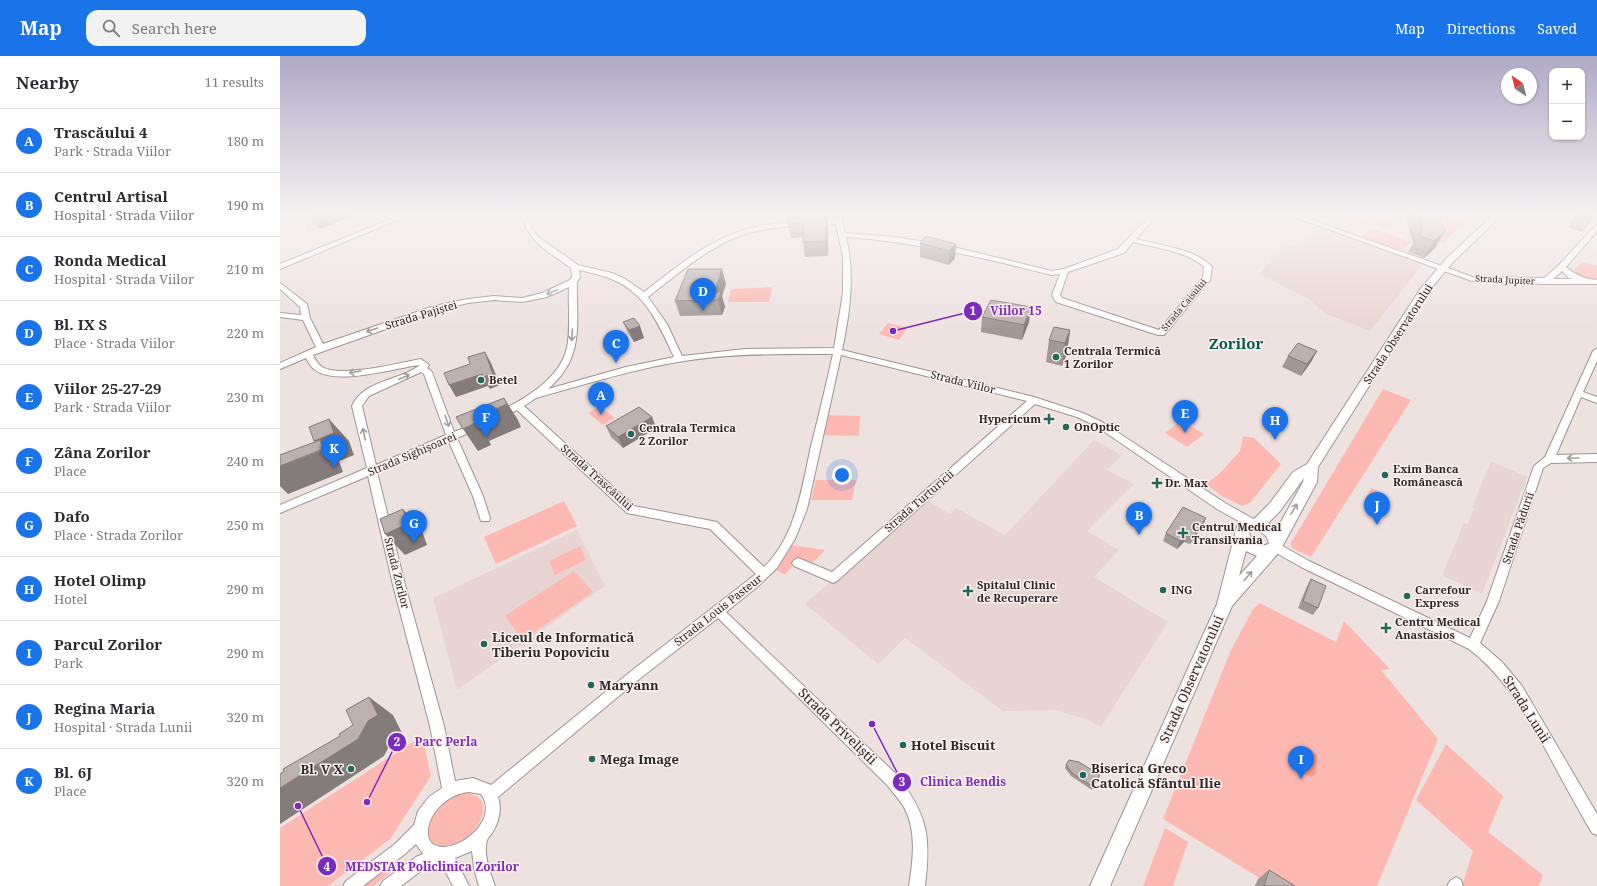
<!DOCTYPE html>
<meta charset="utf-8">
<style>
:root{--surface:#fff;--page:#f2f2f3;--text:#2b2b33;--muted:#7c7c81;--line:#e1e1e2;--accent:#1a73e8}
body{margin:0;font-family:"Noto Serif",serif;background:var(--page);color:var(--text)}
.controls{position:absolute;right:12px;top:12px;display:grid;overflow:hidden;border-radius:8px;box-shadow:0 1px 3px #0004}
.controls button{width:36px;height:36px;display:grid;place-items:center;padding:0;border:0;border-bottom:1px solid var(--line);background:var(--surface);color:var(--text);font:20px sans-serif}
.compass{position:absolute;left:1221px;top:12px;width:36px;height:36px;border-radius:50%;background:var(--surface);box-shadow:0 1px 3px #0004;rotate:325deg}
.you{position:absolute;left:562px;top:419px;width:14px;height:14px;margin:-10px;border:3px solid #fff;border-radius:50%;background:#1a73e8;box-shadow:0 0 0 6px #1a73e833}
.badge{display:grid;place-items:center;width:26px;height:26px;border-radius:50%;background:var(--accent);color:#fff;font-size:13px;font-weight:700}
.pin{position:absolute;translate:-50% -33px;filter:drop-shadow(0 1px 2px #0008)}
.pin::after{content:'';position:absolute;top:21px;width:14px;height:12px;background:inherit;clip-path:polygon(0 0,100% 0,50% 100%)}
.list{margin:0;padding:0;list-style:none}
h2{display:flex;justify-content:space-between;align-items:center;height:52px;margin:0;padding:0 16px;font-size:17px}
h2 small{font-size:13px;font-weight:400;color:var(--muted)}
.list li{display:grid;grid-template-columns:26px 1fr auto;gap:12px;align-items:center;box-sizing:border-box;height:64px;padding:0 16px;border-top:1px solid var(--line)}
.list b{display:block;font-size:15px;white-space:nowrap}
.list p{margin:0;font-size:13px;white-space:nowrap;color:var(--muted)}
.list em{font-size:13px;font-style:normal;color:var(--muted)}
.icon{flex:none;width:22px;height:22px;fill:none;stroke:currentColor;stroke-width:2;stroke-linecap:round;stroke-linejoin:round}
.map{position:relative;flex:none;width:1317px;height:830px;overflow:hidden}
header{display:flex;align-items:center;gap:24px;box-sizing:border-box;height:56px;padding:0 20px;background:var(--accent);color:#fff}
header strong{font-size:19px}
nav{display:flex;gap:22px;margin-inline-start:auto;font-size:14px}
.search{width:280px;height:36px;background:var(--page);display:flex;align-items:center;gap:10px;box-sizing:border-box;padding:0 14px;border-radius:12px;color:var(--muted);font-size:15px}
main{display:flex}
aside{flex:1;background:var(--surface)}
.map>svg:first-child{display:block}
</style>
<header>
<strong>Map</strong>
<div class="search"><svg class="icon" aria-label="search" viewBox="0 0 24 24"><circle cx="10" cy="10" r="6"/><path d="M15 15l6 6"/></svg>Search here</div>
<nav><a>Map</a><a>Directions</a><a>Saved</a></nav>
</header>
<main>
<aside>
<h2>Nearby<small>11 results</small></h2>
<ul class="list">
<li><span class="badge">A</span><div><b>Trascăului 4</b><p>Park · Strada Viilor</p></div><em>180 m</em></li>
<li><span class="badge">B</span><div><b>Centrul Artisal</b><p>Hospital · Strada Viilor</p></div><em>190 m</em></li>
<li><span class="badge">C</span><div><b>Ronda Medical</b><p>Hospital · Strada Viilor</p></div><em>210 m</em></li>
<li><span class="badge">D</span><div><b>Bl. IX S</b><p>Place · Strada Viilor</p></div><em>220 m</em></li>
<li><span class="badge">E</span><div><b>Viilor 25-27-29</b><p>Park · Strada Viilor</p></div><em>230 m</em></li>
<li><span class="badge">F</span><div><b>Zâna Zorilor</b><p>Place</p></div><em>240 m</em></li>
<li><span class="badge">G</span><div><b>Dafo</b><p>Place · Strada Zorilor</p></div><em>250 m</em></li>
<li><span class="badge">H</span><div><b>Hotel Olimp</b><p>Hotel</p></div><em>290 m</em></li>
<li><span class="badge">I</span><div><b>Parcul Zorilor</b><p>Park</p></div><em>290 m</em></li>
<li><span class="badge">J</span><div><b>Regina Maria</b><p>Hospital · Strada Lunii</p></div><em>320 m</em></li>
<li><span class="badge">K</span><div><b>Bl. 6J</b><p>Place</p></div><em>320 m</em></li>
</ul>
</aside>
<div class="map">
<svg width="1317" height="830" viewBox="0 0 1317 830">
<rect width="100%" height="100%" fill="#eee2e1"/>
<path fill="#e8d4d2" d="M1038 172 1142 209 1090 275 1046 258 1029 243 979 218 1007 187 1019 192Z
M814 384 842 399 827 414 854 428 807 475 839 494 814 521 888 566 821 671 808 664 775 654 723 655 625 582 598 608 525 548 643 442 670 458 676 452 725 479Z
M1211 405 1247 421 1202 538 1162 519 1184 467 1188 468 1194 452 1192 451Z
M297 474 325 530 177 634 153 542Z"/>
<path fill="#fdb9b1" d="M18 157H81L29 177 23 162Z
M1052 157H1100L1085 169 1050 158Z
M1108 157H1124L1106 173 1094 168Z
M1157 157H1180L1191 161 1163 187 1157 185 1150 164Z
M1091 172 1131 186 1121 195 1081 180Z
M1303 206 1317 210V223C1307 223 1299 222 1294 214Z
M492 231 489 246H448L451 233Z
M608 267 627 272 619 284 599 278Z
M1103 333 1131 344 1031 501 1012 492 1011 487Z
M320 350 335 362 323 369 308 357Z
M547 359 580 360 579 380 544 379Z
M902 364 924 378 907 391 885 377Z
M963 380 974 382 1001 408 970 447 962 450 942 440 926 428 940 417 960 395Z
M536 424H576L572 444H531Z
M1091 432 1100 436 1091 452 1083 448Z
M284 445 297 470 216 508 204 481Z
M511 489 545 494 532 507 522 504H517L505 519 494 512Z
M300 490 306 504 275 519 269 505Z
M294 515 313 536 243 584 225 560Z
M980 547 1056 586 1064 565 1110 613 1101 614 1158 683 1097 830H993L883 763 951 594 973 553Z
M142 680 151 720 110 783 48 830H0V772Z
M1166 688 1223 740 1208 776 1263 819 1259 830H1182L1193 795 1136 744Z
M183 737C191 737 196 739 202 745 203 750 204 755 202 760 198 776 174 797 157 789 138 780 155 753 166 745 171 741 177 739 183 737Z
M885 772 908 786 893 830H863Z
M112 809H117L115 813 93 830H83Z"/>
<path fill="#fc9991" d="M1024 694H1032L1037 699 1036 717 1032 721C1018 718 1006 703 1024 694Z"/>
<g fill="none" stroke-linecap="round" stroke-linejoin="round">
<g stroke="#9e9392" stroke-width="2">
<path id="minor" d="M125 157H134L0 213V208Z
M241 157H247L251 171 257 180 298 209 332 217 345 223 364 236C398 210 432 180 476 171 502 165 529 166 555 164L554 157H560L565 177 615 181 665 189 772 215 784 213 838 193 872 157H879L856 183C878 189 917 193 932 211L930 224 884 279H878L776 246 772 239 780 218 772 219C704 202 637 186 566 181 575 218 570 257 562 294L754 341 803 357 822 366 945 447 977 465 978 468 977 471H969L937 453 816 370 797 361 755 348 557 525 553 527 549 525 514 510 512 507 514 504 518 502 552 516 747 345 561 299 527 453 515 483 497 512 476 532 446 556 617 719C648 760 651 780 645 830H629C633 804 637 775 624 751 619 743 613 736 607 729L438 562 358 624 218 741C222 753 219 766 212 777 211 779 208 781 207 784 203 799 210 816 215 830H199L194 812 192 795 175 802 189 830H173L160 805 146 811 121 830H100L103 825 136 801 143 798 136 788 125 798 83 830H63L66 825 115 788 134 769 138 755 149 741 162 732 150 670 113 529 88 420 0 457V449L87 412 72 350C83 324 120 325 140 309 115 312 57 330 35 314 31 311 28 306 26 302L0 313V307L36 291 23 264 0 261V257L21 259 20 251 0 233V227L27 248 30 262 43 288 154 250 188 243 214 240 242 242 262 237 290 224 292 221 291 212C268 195 248 187 241 157ZM556 168 563 201V237L554 292 465 293 402 300 387 268 368 241C402 215 435 184 477 175 503 169 530 170 556 168ZM853 186C875 192 907 195 924 211L923 222 879 274 782 242 780 239 788 216 844 197ZM299 214C308 216 318 218 326 221 365 234 378 267 394 301L346 311 268 333C305 301 296 269 297 226L300 221ZM289 231C288 251 291 272 287 292 279 324 244 343 217 357L215 359 217 361H223L237 354 347 457 430 473 476 518 350 616 211 729 193 722 175 725 164 670 125 529 97 416 169 386 193 440 200 462 201 465H209L210 462 203 440 177 382 200 372 202 370 197 367 174 376 152 316 147 312 149 309 141 303C119 307 61 322 42 311 38 308 35 303 33 299L159 254 188 247 214 244 242 246 267 241ZM553 298C546 329 539 359 531 390 522 431 516 480 484 511L437 466 354 450 244 350 256 342C303 329 350 314 398 306 449 297 501 298 553 298ZM141 316 144 318 166 379 96 409 82 350 89 340ZM189 736 201 738C218 761 187 790 164 791 141 791 147 767 155 756 163 745 176 737 189 736Z
M1003 157H1012L1193 221 1264 222 1279 209 1315 170 1317 169V175L1286 211C1295 219 1305 223 1317 224V228H1265L1192 225ZM1282 215 1289 222 1294 223H1273Z
M1317 292V305L1303 336 1317 341V347L1301 341 1276 399 1317 398V406L1271 407 1263 412 1219 545 1200 587 1222 606 1242 630 1317 758V779L1312 777C1296 750 1281 722 1266 694 1244 656 1224 620 1189 593L1021 511 991 494 990 491 991 488 995 487 999 488 1029 505 1190 582 1207 545 1254 410 1265 401 1313 295Z
M1176 821 1181 824 1183 830H1167L1170 825Z"/>
</g>
<g stroke="#9e9392" stroke-width="2">
<path id="major" d="M1215 157H1224L1173 206 1149 235 1038 411 1037 426 1000 495 952 550 830 830H810L937 548 957 470 965 465 974 463 990 447 1013 416 1027 408 1141 232 1167 202ZM1024 422 1023 426 997 473 988 467 1000 455ZM972 474C981 474 987 479 989 487 980 494 971 485 969 476ZM966 495 977 500 959 520Z"/>
</g>
<use href="#minor" fill="#fff" fill-rule="evenodd"/>
<use href="#major" fill="#fff" fill-rule="evenodd"/>
</g>
<path fill="#a29896" d="M24 157H79L40 173 31 166Z
M546 157 548 170V200L525 201 523 186V181L511 182 508 168Z
M1126 157H1157L1165 175 1155 192 1144 202 1128 196 1133 187 1125 159Z
M1298 157H1317L1302 176 1288 171Z
M640 187 676 188 675 202 669 209 640 201Z
M446 228 442 240 445 251 442 259 400 260 395 245Z
M751 251 749 266 742 284 701 276 702 261Z
M343 266 364 282 354 286 348 277Z
M790 274 787 297 782 310 766 306 769 284Z
M1037 295 1031 306 1021 320 1002 311 1008 300Z
M372 361 376 372 343 392 331 381 326 370Z
M926 462 923 469 910 488 904 486 897 493 883 485 886 477Z
M1031 523 1038 552 1033 559 1018 552 1027 530Z
M786 709 820 719 812 734 791 720 785 712Z
M989 814 1015 830H975L978 823Z"/>
<path fill="#847c7a" d="M29 157H79L40 173Z
M546 157 548 170V200L546 185Z
M1315 157H1317L1302 176Z
M1165 175 1155 192 1144 202 1154 185Z
M676 188 675 202 669 209V195Z
M442 213 446 228 442 240 445 251 442 259 438 244 434 236Z
M751 251 749 266 742 284 744 269Z
M360 270 364 282 354 286 349 274Z
M790 274 787 297 782 310 785 287Z
M1037 295 1031 306 1021 320 1027 308Z
M205 296 211 307 220 329 210 333 208 330 176 341 169 329 202 318Z
M224 342 238 364 241 371 209 385 211 389 198 395 183 373 194 363Z
M372 361 376 372 343 392 338 381Z
M49 363 69 385 74 399 59 405 63 416 8 438 0 430V410L42 394 34 385Z
M123 453 142 475 147 489 125 499 105 478Z
M926 462 923 469 910 488 913 481Z
M907 479 904 486 897 493 900 485Z
M89 641 113 659 122 677 113 683 104 700 0 768V732L78 683Z"/>
<path fill="#bcb1af" stroke="#847c7a" d="M523 157H546V185L523 186 524 167 508 168 509 158Z
M1138 157H1157L1165 175 1154 185 1138 179 1143 174Z
M646 180 676 188 669 195 640 187Z
M408 213H442L434 236H441L438 244 395 245Z
M711 244 751 251 744 269 702 261Z
M354 262 360 270 349 274 343 266Z
M774 271 790 274 785 287 769 284Z
M1018 287 1037 295 1027 308 1008 300Z
M205 296 213 318 203 321 202 318 169 329 164 317 190 308 188 301Z
M224 342 227 348 194 363 197 366 183 373 176 361Z
M359 351 372 361 338 381 326 370Z
M49 363 54 377 34 385 29 371Z
M40 384 43 393 0 410V399Z
M903 451 926 462 913 481 907 479 900 485 886 477Z
M123 453 128 468 105 478 100 463Z
M1031 523 1046 530 1038 552 1023 545Z
M89 641 98 659 88 665 78 683 0 732V718L4 715 3 713 60 680 59 678 73 669 66 654Z
M789 704 799 706 820 719 813 731 792 717 786 709Z
M989 814 1015 830H984Z"/>
<defs><path id="oneway-shaft" d="M-6 0H5M1.5-3L5.5 0L1.5 3" fill="none" stroke-width="1.6" stroke-linecap="round" stroke-linejoin="round"/></defs>
<g stroke="#a09f9e">
<use href="#oneway-shaft" transform="translate(272 236) rotate(158)"/>
<use href="#oneway-shaft" transform="translate(92 274) rotate(161)"/>
<use href="#oneway-shaft" transform="translate(292 279) rotate(94)"/>
<use href="#oneway-shaft" transform="translate(75 316) rotate(171)"/>
<use href="#oneway-shaft" transform="translate(124 321) rotate(-24)"/>
<use href="#oneway-shaft" transform="translate(167 365) rotate(71)"/>
<use href="#oneway-shaft" transform="translate(84 378) rotate(-102)"/>
<use href="#oneway-shaft" transform="translate(1293 402) rotate(180)"/>
<use href="#oneway-shaft" transform="translate(1014 453) rotate(-59)"/>
<use href="#oneway-shaft" transform="translate(968 520) rotate(-49)"/>
</g>
<linearGradient id="sky" x2="0" y2="1"><stop stop-color="#b0a9c5"/><stop offset="0.58" stop-color="#f7f2f2"/><stop offset="1" stop-color="#f7f2f2" stop-opacity="0"/></linearGradient>
<rect width="1317" height="273" fill="url(#sky)"/>
<g fill="#236758" stroke="#fbefee" stroke-width="1.5">
<circle cx="776" cy="301" r="4"/>
<circle cx="201" cy="324" r="4"/>
<path d="M767 357h4v4h4v4h-4v4h-4v-4h-4v-4h4z"/>
<circle cx="786" cy="371" r="4"/>
<circle cx="351" cy="378" r="4"/>
<circle cx="1105" cy="419" r="4"/>
<path d="M875 421h4v4h4v4h-4v4h-4v-4h-4v-4h4z"/>
<path d="M901 471h4v4h4v4h-4v4h-4v-4h-4v-4h4z"/>
<circle cx="883" cy="534" r="4"/>
<path d="M686 529h4v4h4v4h-4v4h-4v-4h-4v-4h4z"/>
<circle cx="1127" cy="540" r="4"/>
<path d="M1104 566h4v4h4v4h-4v4h-4v-4h-4v-4h4z"/>
<circle cx="204" cy="588" r="4"/>
<circle cx="311" cy="629" r="4"/>
<circle cx="623" cy="689" r="4"/>
<circle cx="312" cy="703" r="4"/>
<circle cx="71" cy="713" r="4"/>
<circle cx="803" cy="719" r="4"/>
</g>
<g text-anchor="middle" stroke-width="3" stroke-linejoin="round" paint-order="stroke">
<g font-size="9" fill="#2d2928" stroke="#fbefee">
<text transform="translate(1225 224) rotate(3)" y="3">Strada Jupiter</text>
<text transform="translate(904 249) rotate(-50)" y="3">Strada Caisului</text>
</g>
<g font-size="11" fill="#2d2928" stroke="#fbefee">
<text transform="translate(141 259) rotate(-17)" y="4">Strada Pajiștei</text>
<text transform="translate(1118 278) rotate(-57)" y="4">Strada Observatorului</text>
<text transform="translate(683 326) rotate(14)" y="4">Strada Viilor</text>
<text transform="translate(132 398) rotate(-23)" y="4">Strada Sighișoarei</text>
<text transform="translate(317 421) rotate(42)" y="4">Strada Trascăului</text>
<text transform="translate(639 445) rotate(-41)" y="4">Strada Turturicii</text>
<text transform="translate(1238 472) rotate(-71)" y="4">Strada Pădurii</text>
<text transform="translate(117 517) rotate(76)" y="4">Strada Zorilor</text>
<text transform="translate(438 554) rotate(-38)" y="4">Strada Louis Pasteur</text>
</g>
<g font-size="11" font-weight="bold" fill="#2d2928" stroke="#fbefee" text-anchor="start">
<text x="784" y="299">Centrala Termică<tspan x="784" dy="13">1 Zorilor</tspan></text>
<text x="209" y="328">Betel</text>
<text x="761" y="367" text-anchor="end">Hypericum</text>
<text x="794" y="375">OnOptic</text>
<text x="359" y="376">Centrala Termica<tspan x="359" dy="13">2 Zorilor</tspan></text>
<text x="1113" y="417">Exim Banca<tspan x="1113" dy="13">Românească</tspan></text>
<text x="885" y="431">Dr. Max</text>
<text x="912" y="475">Centrul Medical<tspan x="912" dy="13">Transilvania</tspan></text>
<text x="697" y="533">Spitalul Clinic<tspan x="697" dy="13">de Recuperare</tspan></text>
<text x="891" y="538">ING</text>
<text x="1135" y="538">Carrefour<tspan x="1135" dy="13">Express</tspan></text>
<text x="1115" y="570">Centru Medical<tspan x="1115" dy="13">Anastasios</tspan></text>
</g>
<g font-size="13" font-weight="bold" fill="#2d2928" stroke="#fbefee" text-anchor="start">
<text x="212" y="586">Liceul de Informatică<tspan x="212" dy="15">Tiberiu Popoviciu</tspan></text>
<text x="319" y="634">Maryann</text>
<text x="631" y="694">Hotel Biscuit</text>
<text x="320" y="708">Mega Image</text>
<text x="811" y="717">Biserica Greco<tspan x="811" dy="15">Catolică Sfântul Ilie</tspan></text>
<text x="63" y="718" text-anchor="end">Bl. V X</text>
</g>
<g font-size="13" fill="#2d2928" stroke="#fbefee">
<text transform="translate(911 623) rotate(-66)" y="5">Strada Observatorului</text>
<text transform="translate(1247 653) rotate(58)" y="5">Strada Lunii</text>
<text transform="translate(558 670) rotate(44)" y="5">Strada Priveliștii</text>
</g>
<g font-size="15" font-weight="bold" fill="#005d4d" stroke="#fbefee">
<text x="956" y="293">Zorilor</text>
</g>
</g>
<path fill="none" stroke="#7b2cbf" stroke-width="1.5" d="M613 275L693 255M87 746L117 686M592 668L622 726M18 750L47 810"/>
<g fill="#7b2cbf" stroke="#fbefee" stroke-width="1.5">
<circle cx="613" cy="275" r="4"/>
<circle cx="87" cy="746" r="4"/>
<circle cx="592" cy="668" r="4"/>
<circle cx="18" cy="750" r="4"/>
<circle cx="693" cy="255" r="10"/>
<circle cx="117" cy="686" r="10"/>
<circle cx="622" cy="726" r="10"/>
<circle cx="47" cy="810" r="10"/>
</g>
<g font-size="12" text-anchor="middle" font-weight="bold" fill="#fff">
<text x="693" y="259">1</text>
<text x="117" y="690">2</text>
<text x="622" y="730">3</text>
<text x="47" y="815">4</text>
</g>
<g font-size="12" text-anchor="middle" font-weight="bold" fill="#7b2cbf" stroke="#fbefee" stroke-width="3" stroke-linejoin="round" paint-order="stroke">
<text x="736" y="259">Viilor 15</text>
<text x="166" y="690">Parc Perla</text>
<text x="683" y="730">Clinica Bendis</text>
<text x="152" y="815">MEDSTAR Policlinica Zorilor</text>
</g>
</svg>
<div class="controls">
<button>+</button>
<button>−</button>
</div>
<svg class="compass" viewBox="-18 -18 36 36"><path d="M0-13l5 13h-10z" fill="#e53935"/><path d="M0 13l5-13h-10z" fill="#7c7c81"/></svg>
<div class="you"></div>
<div class="pin badge" style="left:321px;top:359px">A</div>
<div class="pin badge" style="left:859px;top:479px">B</div>
<div class="pin badge" style="left:336px;top:307px">C</div>
<div class="pin badge" style="left:423px;top:255px">D</div>
<div class="pin badge" style="left:905px;top:377px">E</div>
<div class="pin badge" style="left:206px;top:381px">F</div>
<div class="pin badge" style="left:134px;top:487px">G</div>
<div class="pin badge" style="left:995px;top:384px">H</div>
<div class="pin badge" style="left:1021px;top:723px">I</div>
<div class="pin badge" style="left:1097px;top:469px">J</div>
<div class="pin badge" style="left:54px;top:412px">K</div>
</div>
</main>
